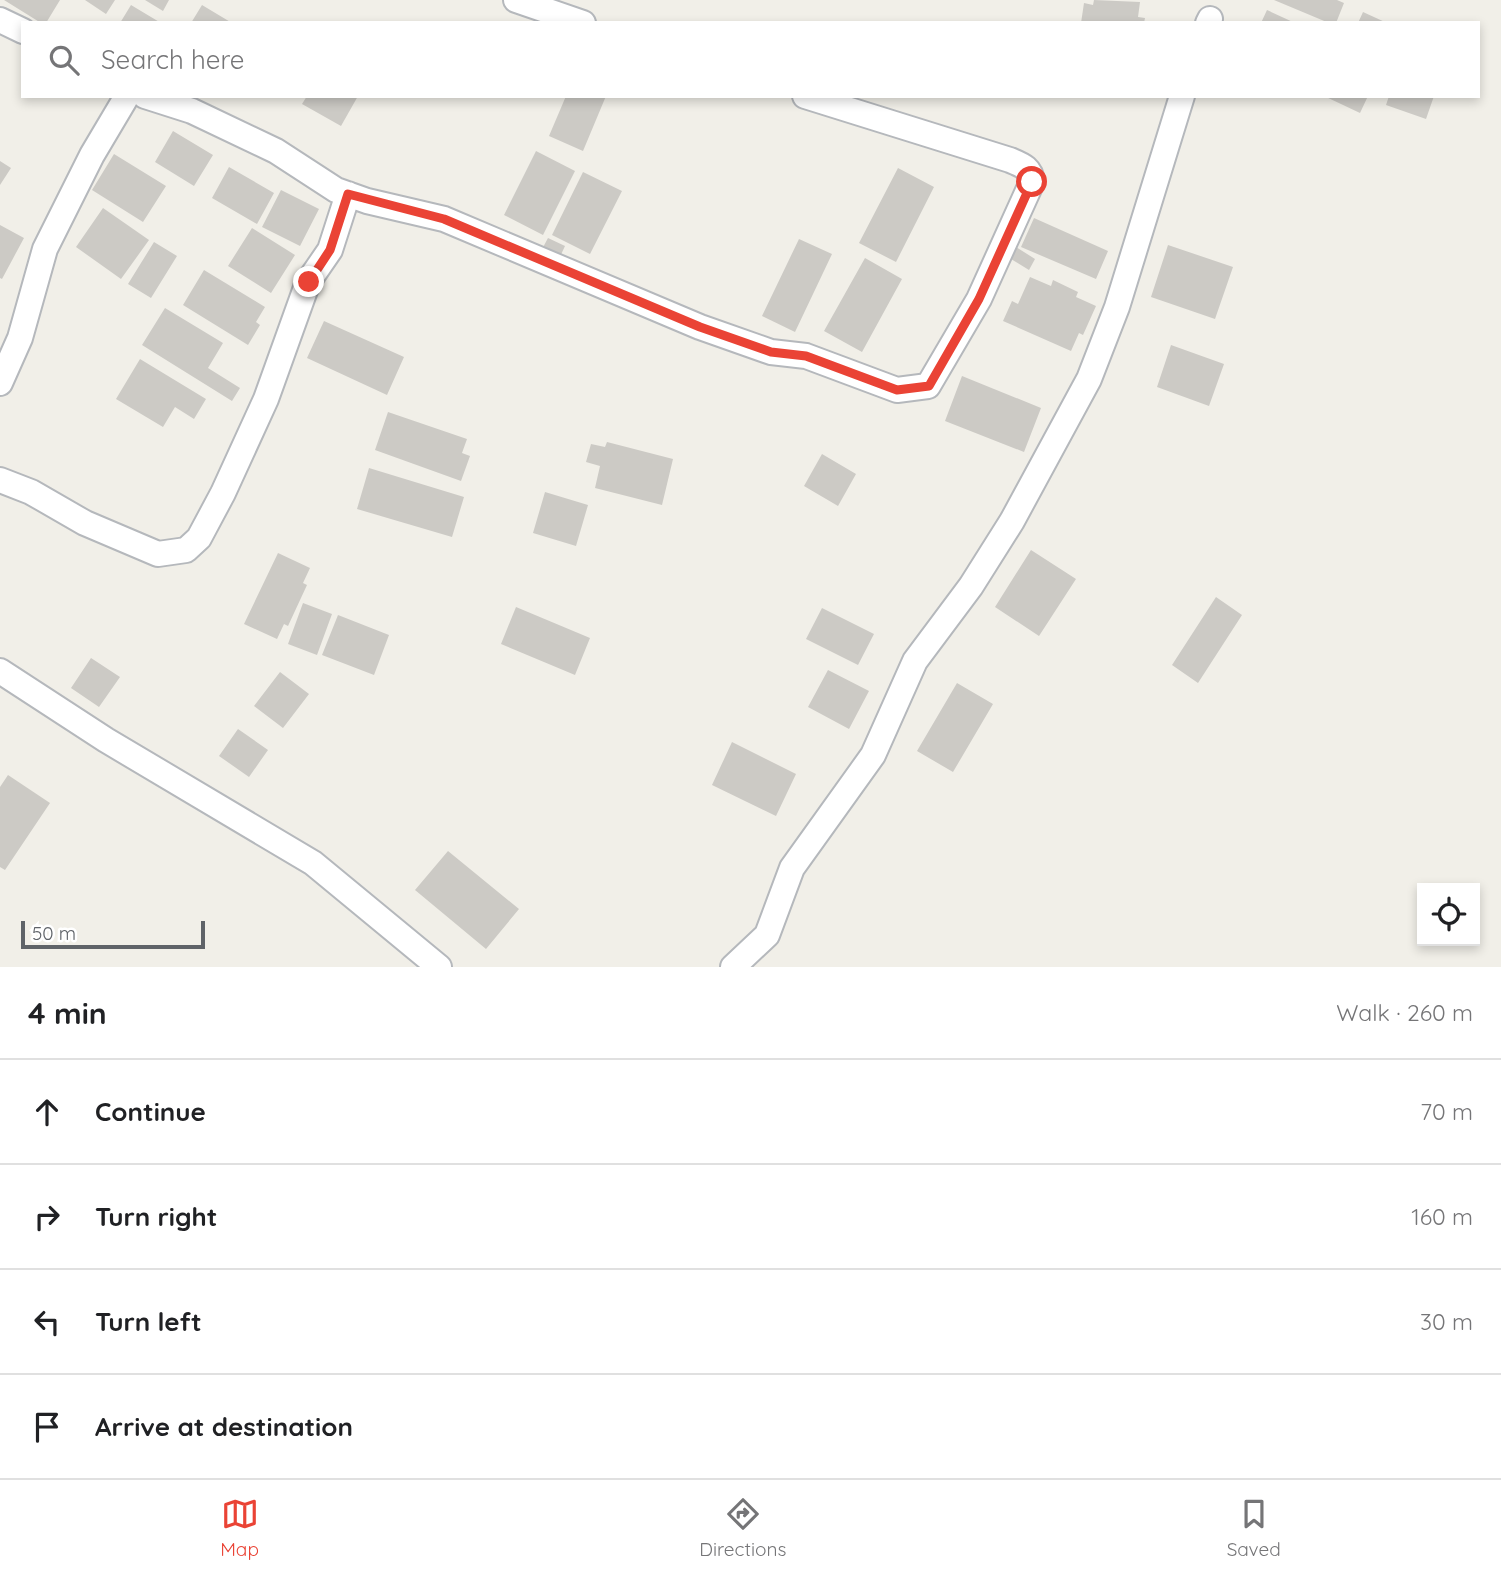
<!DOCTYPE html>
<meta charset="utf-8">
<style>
:root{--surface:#fff;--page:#f2f2f2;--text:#202124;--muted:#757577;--line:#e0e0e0;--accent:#ea4335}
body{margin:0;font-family:Quicksand,sans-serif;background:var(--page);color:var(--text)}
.controls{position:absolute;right:21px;bottom:21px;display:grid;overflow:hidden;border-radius:0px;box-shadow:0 4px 10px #0003}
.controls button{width:63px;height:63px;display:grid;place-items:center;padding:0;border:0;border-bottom:2px solid var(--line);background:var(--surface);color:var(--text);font:35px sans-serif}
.scale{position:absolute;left:21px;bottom:18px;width:184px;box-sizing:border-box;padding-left:7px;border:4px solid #5f6368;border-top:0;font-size:19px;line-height:24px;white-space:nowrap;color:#5f6368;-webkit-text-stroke:5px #fff;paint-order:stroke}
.stop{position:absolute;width:21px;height:21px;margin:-16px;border:5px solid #ea4335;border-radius:50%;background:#fff}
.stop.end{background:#ea4335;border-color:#fff;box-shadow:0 2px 7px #0008}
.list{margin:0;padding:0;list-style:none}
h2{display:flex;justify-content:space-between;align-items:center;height:91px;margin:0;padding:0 28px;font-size:30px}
h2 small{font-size:23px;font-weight:400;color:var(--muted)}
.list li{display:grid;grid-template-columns:46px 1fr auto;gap:21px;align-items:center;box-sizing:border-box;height:105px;padding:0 28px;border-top:2px solid var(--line)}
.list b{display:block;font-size:26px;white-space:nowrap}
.list em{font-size:23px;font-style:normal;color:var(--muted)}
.icon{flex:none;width:38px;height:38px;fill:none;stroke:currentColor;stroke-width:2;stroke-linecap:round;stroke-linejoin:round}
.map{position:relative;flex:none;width:1501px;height:967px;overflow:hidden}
.search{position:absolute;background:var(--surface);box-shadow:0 4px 10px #0003;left:21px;right:21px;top:21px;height:77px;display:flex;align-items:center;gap:18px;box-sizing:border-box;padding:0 24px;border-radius:0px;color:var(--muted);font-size:26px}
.sheet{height:511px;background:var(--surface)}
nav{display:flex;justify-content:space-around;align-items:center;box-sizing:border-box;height:98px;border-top:2px solid var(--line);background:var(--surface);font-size:19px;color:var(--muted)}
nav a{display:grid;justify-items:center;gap:4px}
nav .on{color:var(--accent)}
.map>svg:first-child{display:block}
</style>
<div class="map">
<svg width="1501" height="967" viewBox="0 0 1501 967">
<rect width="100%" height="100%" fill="#f1efe8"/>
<path fill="#cccac5" d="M4 0H60L46 23H41Z
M85 0H115L106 14Z
M145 0H169L163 11Z
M1094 0 1140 2 1138 17 1145 18 1144 23H1081L1084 3 1093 5Z
M1274 0H1337L1344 3 1336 23H1329Z
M131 5 161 23H120Z
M202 5 232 23H191Z
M1267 10 1295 23H1261Z
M1363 12 1387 23H1358Z
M307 96H358L341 126 302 104Z
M566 96H606L583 151 549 136Z
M1324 96H1368L1360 113Z
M1389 96H1434L1426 119 1386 105Z
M173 131 213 155 194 186 155 162Z
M536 151 575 171 543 235 504 215Z
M114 154 166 186 143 222 92 190Z
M0 161 11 168 0 185Z
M229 167 274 193 257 224 212 198Z
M898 168 934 187 896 262 859 243Z
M583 172 622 191 590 254 552 235Z
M281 190 319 209 300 246 262 227Z
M103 208 149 240 121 279 76 247Z
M1034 218 1108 251 1096 279 1021 247Z
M0 225 24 238 2 279 0 278Z
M252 228 295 255 271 293 228 266Z
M548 238 565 246 558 261 540 253Z
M799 239 832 254 795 332 762 316Z
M154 242 177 256 151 298 128 284Z
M1013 245 1035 259 1029 270 1006 256Z
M1168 245 1233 267 1215 319 1151 297Z
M865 258 902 279 862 352 824 331Z
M204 270 265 307 256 322 260 325 248 345 183 305Z
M1030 277 1051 286 1053 280 1078 292 1076 297 1096 306 1083 335 1079 333 1071 351 1003 321 1012 301 1018 304Z
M165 308 223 343 208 368 240 388 232 401 142 345Z
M324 321 404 357 387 395 307 358Z
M1171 345 1224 364 1209 406 1157 387Z
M140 359 206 399 194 419 175 407 163 427 116 399Z
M962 376 1041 408 1024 452 945 421Z
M388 412 467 439 462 453 470 456 461 481 375 450Z
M607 442 673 459 662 505 595 488 600 466 586 462 591 444 605 447Z
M822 454 856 474 838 506 804 486Z
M369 468 464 497 452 537 357 509Z
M545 492 588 505 576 546 533 533Z
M1031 550 1076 579 1039 636 995 607Z
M278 553 310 568 303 583 307 585 288 626 284 624 277 639 244 624Z
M1216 597 1242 615 1198 683 1172 665Z
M303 603 332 614 317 655 288 644Z
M516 607 590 638 575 675 501 644Z
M822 608 874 634 858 665 806 639Z
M338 615 389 635 374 675 322 655Z
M91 658 120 677 99 707 71 688Z
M828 670 869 691 849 729 808 707Z
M280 672 309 694 283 728 254 706Z
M957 683 993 704 953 772 917 751Z
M238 729 268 750 249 777 219 756Z
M732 742 796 774 776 816 712 785Z
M8 775 50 803 5 870 0 867V787Z
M448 851 519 909 486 949 415 890Z"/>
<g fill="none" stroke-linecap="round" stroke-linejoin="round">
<g stroke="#b5b8bc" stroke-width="28">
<path id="minor" d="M516 0 583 23
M0 20 23 31
M1208 23 1210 19
M145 96 192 111 276 151 336 190 367 201 444 219 700 327 771 352 806 356 897 390 928 386 979 299 1032 182C1031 168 1022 165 1010 160L805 96
M0 383 20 338 45 249 92 155 127 96
M0 480 31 492 85 523 158 554 186 550 199 538 223 493 266 399 308 282 330 250 348 194
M0 671 106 740 313 863 439 967
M733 967 767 935 792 868 873 755 915 661 971 586 1012 521 1089 379 1117 307 1182 96"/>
</g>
<use href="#minor" stroke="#fff" stroke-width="24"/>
</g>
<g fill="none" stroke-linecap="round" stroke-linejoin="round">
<path stroke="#ea4335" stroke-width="9" d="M309 282 330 250 348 194 444 219 700 327 771 352 806 356 897 390 929 386 979 299 1032 182"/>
</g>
</svg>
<div class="controls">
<button><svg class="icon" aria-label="locate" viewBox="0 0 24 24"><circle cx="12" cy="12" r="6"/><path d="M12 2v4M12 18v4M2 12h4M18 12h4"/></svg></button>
</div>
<div class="scale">50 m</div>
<div class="stop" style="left:1032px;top:182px"></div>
<div class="stop end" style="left:309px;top:282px"></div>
<div class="search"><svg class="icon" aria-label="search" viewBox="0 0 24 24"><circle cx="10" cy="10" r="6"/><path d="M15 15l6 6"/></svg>Search here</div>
</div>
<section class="sheet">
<h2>4 min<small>Walk · 260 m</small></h2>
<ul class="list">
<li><svg class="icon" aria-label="ahead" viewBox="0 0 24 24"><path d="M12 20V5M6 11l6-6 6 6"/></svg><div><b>Continue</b></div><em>70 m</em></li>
<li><svg class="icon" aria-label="right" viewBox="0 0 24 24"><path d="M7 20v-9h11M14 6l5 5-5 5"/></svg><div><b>Turn right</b></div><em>160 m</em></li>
<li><svg class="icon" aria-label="left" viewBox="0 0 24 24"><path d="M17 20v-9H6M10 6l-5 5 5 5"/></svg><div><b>Turn left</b></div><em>30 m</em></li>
<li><svg class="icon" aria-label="arrive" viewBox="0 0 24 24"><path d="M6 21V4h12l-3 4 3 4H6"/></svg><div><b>Arrive at destination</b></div></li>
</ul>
</section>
<nav>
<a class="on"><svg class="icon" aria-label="map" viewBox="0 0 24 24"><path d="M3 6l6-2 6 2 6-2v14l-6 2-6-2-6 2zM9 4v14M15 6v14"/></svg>Map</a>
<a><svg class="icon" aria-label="directions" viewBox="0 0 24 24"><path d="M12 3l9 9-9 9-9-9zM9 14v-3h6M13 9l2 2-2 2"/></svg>Directions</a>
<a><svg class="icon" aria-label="saved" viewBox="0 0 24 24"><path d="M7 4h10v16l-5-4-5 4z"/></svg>Saved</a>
</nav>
